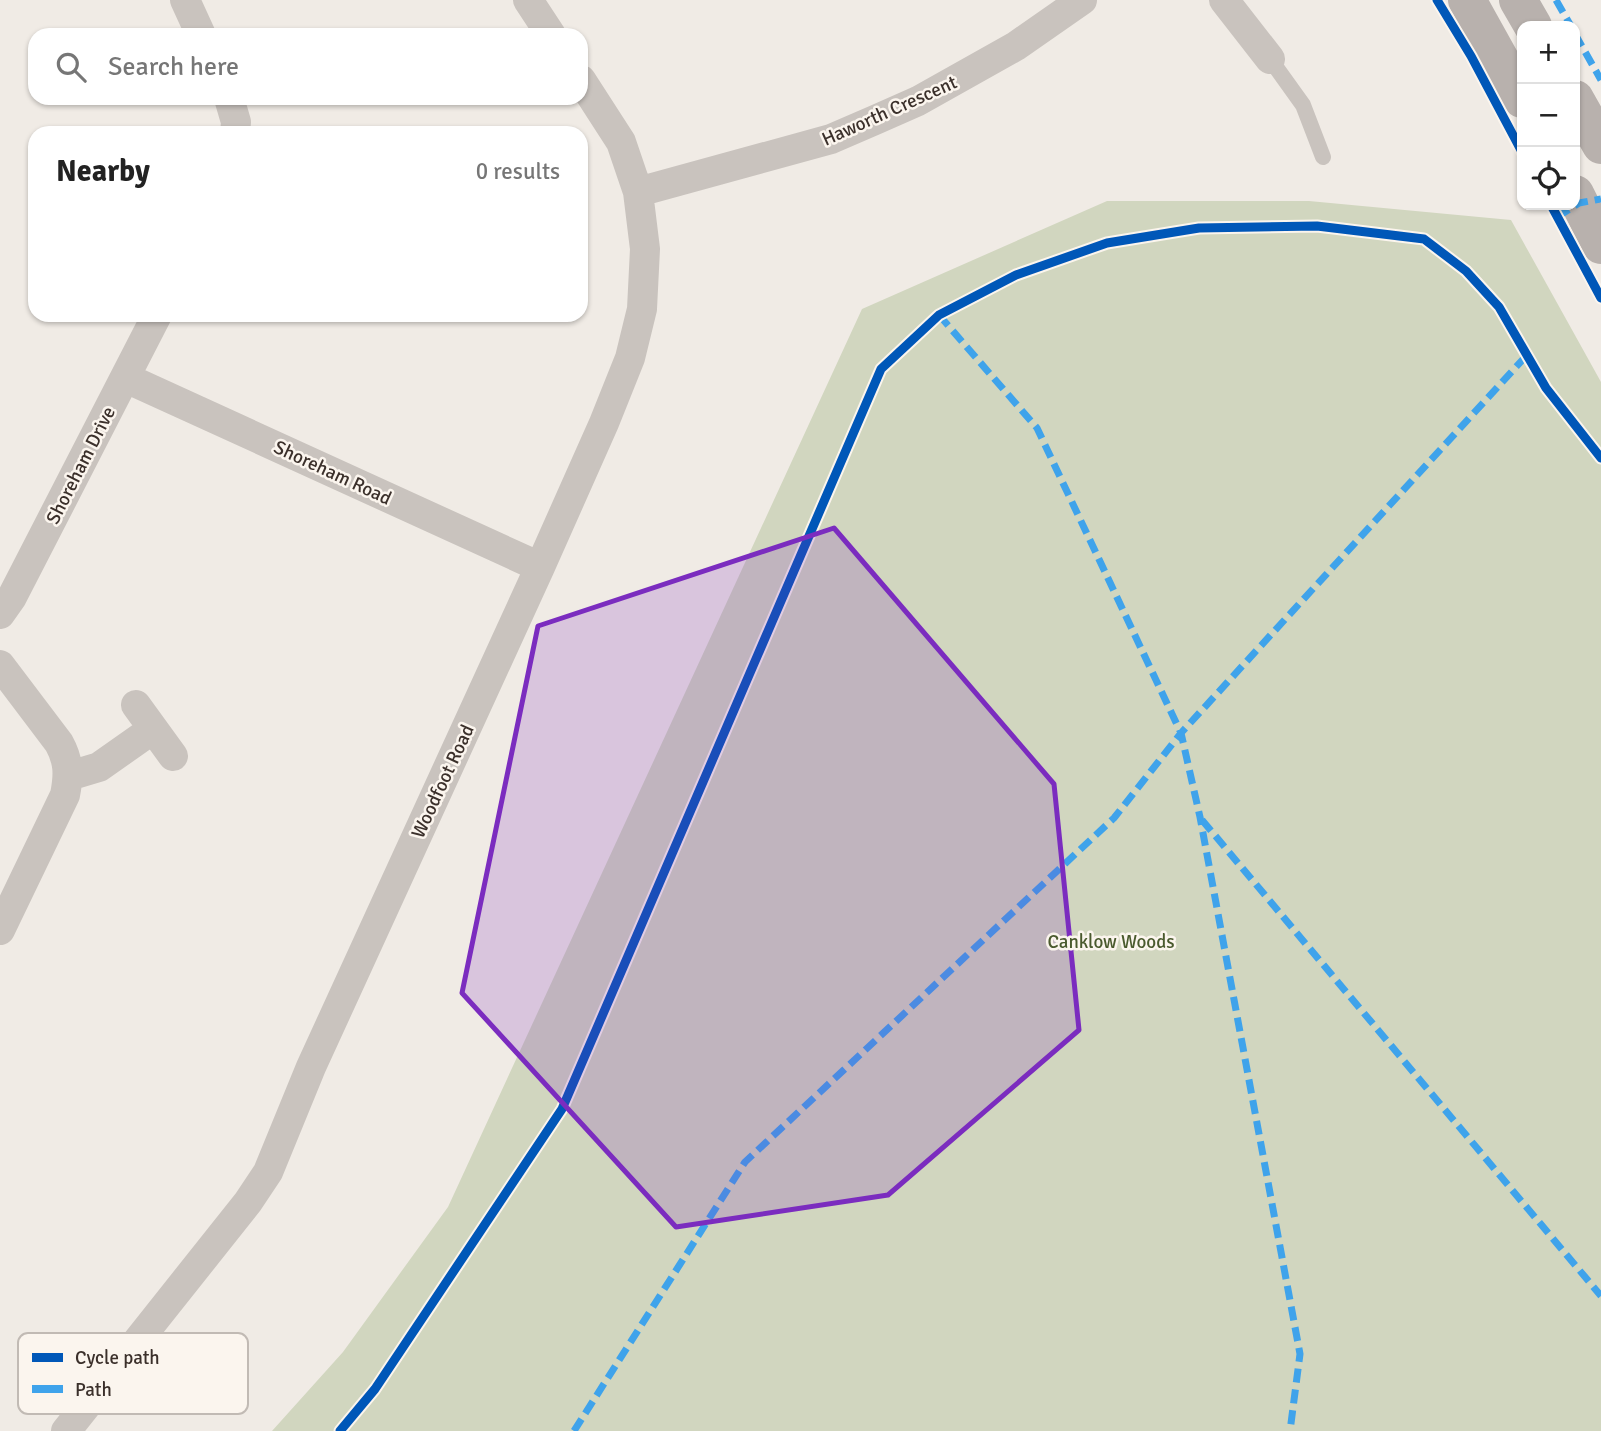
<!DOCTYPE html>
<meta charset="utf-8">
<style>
:root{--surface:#fff;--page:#f6f6f6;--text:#222;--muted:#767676;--line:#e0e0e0}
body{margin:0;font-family:Signika,sans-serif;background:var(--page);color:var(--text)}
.controls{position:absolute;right:21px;top:21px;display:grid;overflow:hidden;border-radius:14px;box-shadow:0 2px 5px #0004}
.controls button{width:63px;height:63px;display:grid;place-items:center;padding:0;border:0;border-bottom:2px solid var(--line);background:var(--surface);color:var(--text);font:35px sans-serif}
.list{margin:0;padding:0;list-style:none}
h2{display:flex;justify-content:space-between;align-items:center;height:91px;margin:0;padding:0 28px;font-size:30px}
h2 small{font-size:23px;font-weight:400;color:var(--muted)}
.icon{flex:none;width:38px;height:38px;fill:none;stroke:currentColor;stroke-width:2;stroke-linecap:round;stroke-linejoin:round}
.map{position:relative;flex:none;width:1601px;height:1431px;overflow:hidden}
.search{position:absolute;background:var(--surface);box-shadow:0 2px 5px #0004;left:28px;top:28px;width:560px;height:77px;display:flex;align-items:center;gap:18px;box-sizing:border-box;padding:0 24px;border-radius:21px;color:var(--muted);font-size:26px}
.panel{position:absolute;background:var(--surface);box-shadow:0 2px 5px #0004;left:28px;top:126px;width:560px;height:196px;border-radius:21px}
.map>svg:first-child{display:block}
</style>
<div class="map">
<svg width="1601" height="1431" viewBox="0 0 1601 1431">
<rect width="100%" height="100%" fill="#f0ebe5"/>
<path fill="#d1d6bf" d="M1107 201H1309L1511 220 1601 382V1431H272L343 1352 448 1207 862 309Z"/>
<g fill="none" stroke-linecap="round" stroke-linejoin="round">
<path stroke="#c9c3be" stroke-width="16" d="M1270 59 1303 105 1323 157"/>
<path stroke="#c9c3be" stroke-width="30" d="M185 0 201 35
M528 0 551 35
M1224 0 1270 59
M229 98 236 122 235 133
M638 192 831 139 875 120 918 101 1016 46 1082 0
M126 378 540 567
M0 614 12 597 157 315
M0 665 59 743C69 761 69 775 65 795L0 930
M136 705 173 756
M69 776 99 767 153 729
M66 1431 248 1202 268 1172 311 1067 540 567 604 423 630 358 642 309 645 249 638 192 621 142 581 80"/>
<path stroke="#b8b1ad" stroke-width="38" d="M1467 0 1522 99
M1518 0 1533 26
M1575 99 1601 145
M1575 194 1601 245"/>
<path stroke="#3fa3eb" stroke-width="7" stroke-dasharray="14 7" stroke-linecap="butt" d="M1556 0 1571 26
M1575 34 1601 80
M1557 217 1579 203 1601 199
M939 315 1037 428 1181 733 1200 817 1300 1354 1290 1431
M1202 820 1601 1296
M574 1431 745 1162 1114 818 1181 733 1527 355"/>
<g stroke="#fbf5ee" stroke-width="13">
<path id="cycleway" d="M1437 0 1471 56 1522 152
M1551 205 1601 298
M340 1431 375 1389 562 1109 881 369 939 315 1016 275 1107 243 1199 228 1317 226 1424 239 1466 271 1499 307 1546 388 1601 458"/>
</g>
<use href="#cycleway" stroke="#0057b8" stroke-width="9"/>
</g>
<path fill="#7b2cbf" fill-opacity="0.2" stroke="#7b2cbf" stroke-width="5" stroke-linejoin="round" d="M834 528 1054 784 1079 1030 888 1195 676 1227 462 993 538 626Z"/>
<g text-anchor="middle" stroke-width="5" stroke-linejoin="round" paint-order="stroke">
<g font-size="19" fill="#3b302b" stroke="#fbf5ee">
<text transform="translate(889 110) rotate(-24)" y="7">Haworth Crescent</text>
<text transform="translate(80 465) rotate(-63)" y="7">Shoreham Drive</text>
<text transform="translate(333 472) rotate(25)" y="7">Shoreham Road</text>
<text transform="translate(442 781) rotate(-65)" y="7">Woodfoot Road</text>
</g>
<g font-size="19" fill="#4a5a2e" stroke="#fbf5ee">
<text x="1111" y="948">Canklow Woods</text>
</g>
</g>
<rect x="18" y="1333" width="230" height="81" rx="10" fill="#fbf5ee" stroke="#c1bab4" stroke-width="2"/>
<rect x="32" y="1353" width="31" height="9" fill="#0057b8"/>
<rect x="32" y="1385" width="31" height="8" fill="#3fa3eb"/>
<g font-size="19" fill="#3b302b">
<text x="75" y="1364">Cycle path</text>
<text x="75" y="1396">Path</text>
</g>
</svg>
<div class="controls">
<button>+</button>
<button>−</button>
<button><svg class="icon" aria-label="locate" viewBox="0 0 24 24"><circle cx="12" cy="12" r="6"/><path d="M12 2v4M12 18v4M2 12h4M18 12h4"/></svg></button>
</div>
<div class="search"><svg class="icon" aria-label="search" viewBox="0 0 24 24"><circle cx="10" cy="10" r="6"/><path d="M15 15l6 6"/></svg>Search here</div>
<section class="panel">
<h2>Nearby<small>0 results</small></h2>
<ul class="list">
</ul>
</section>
</div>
